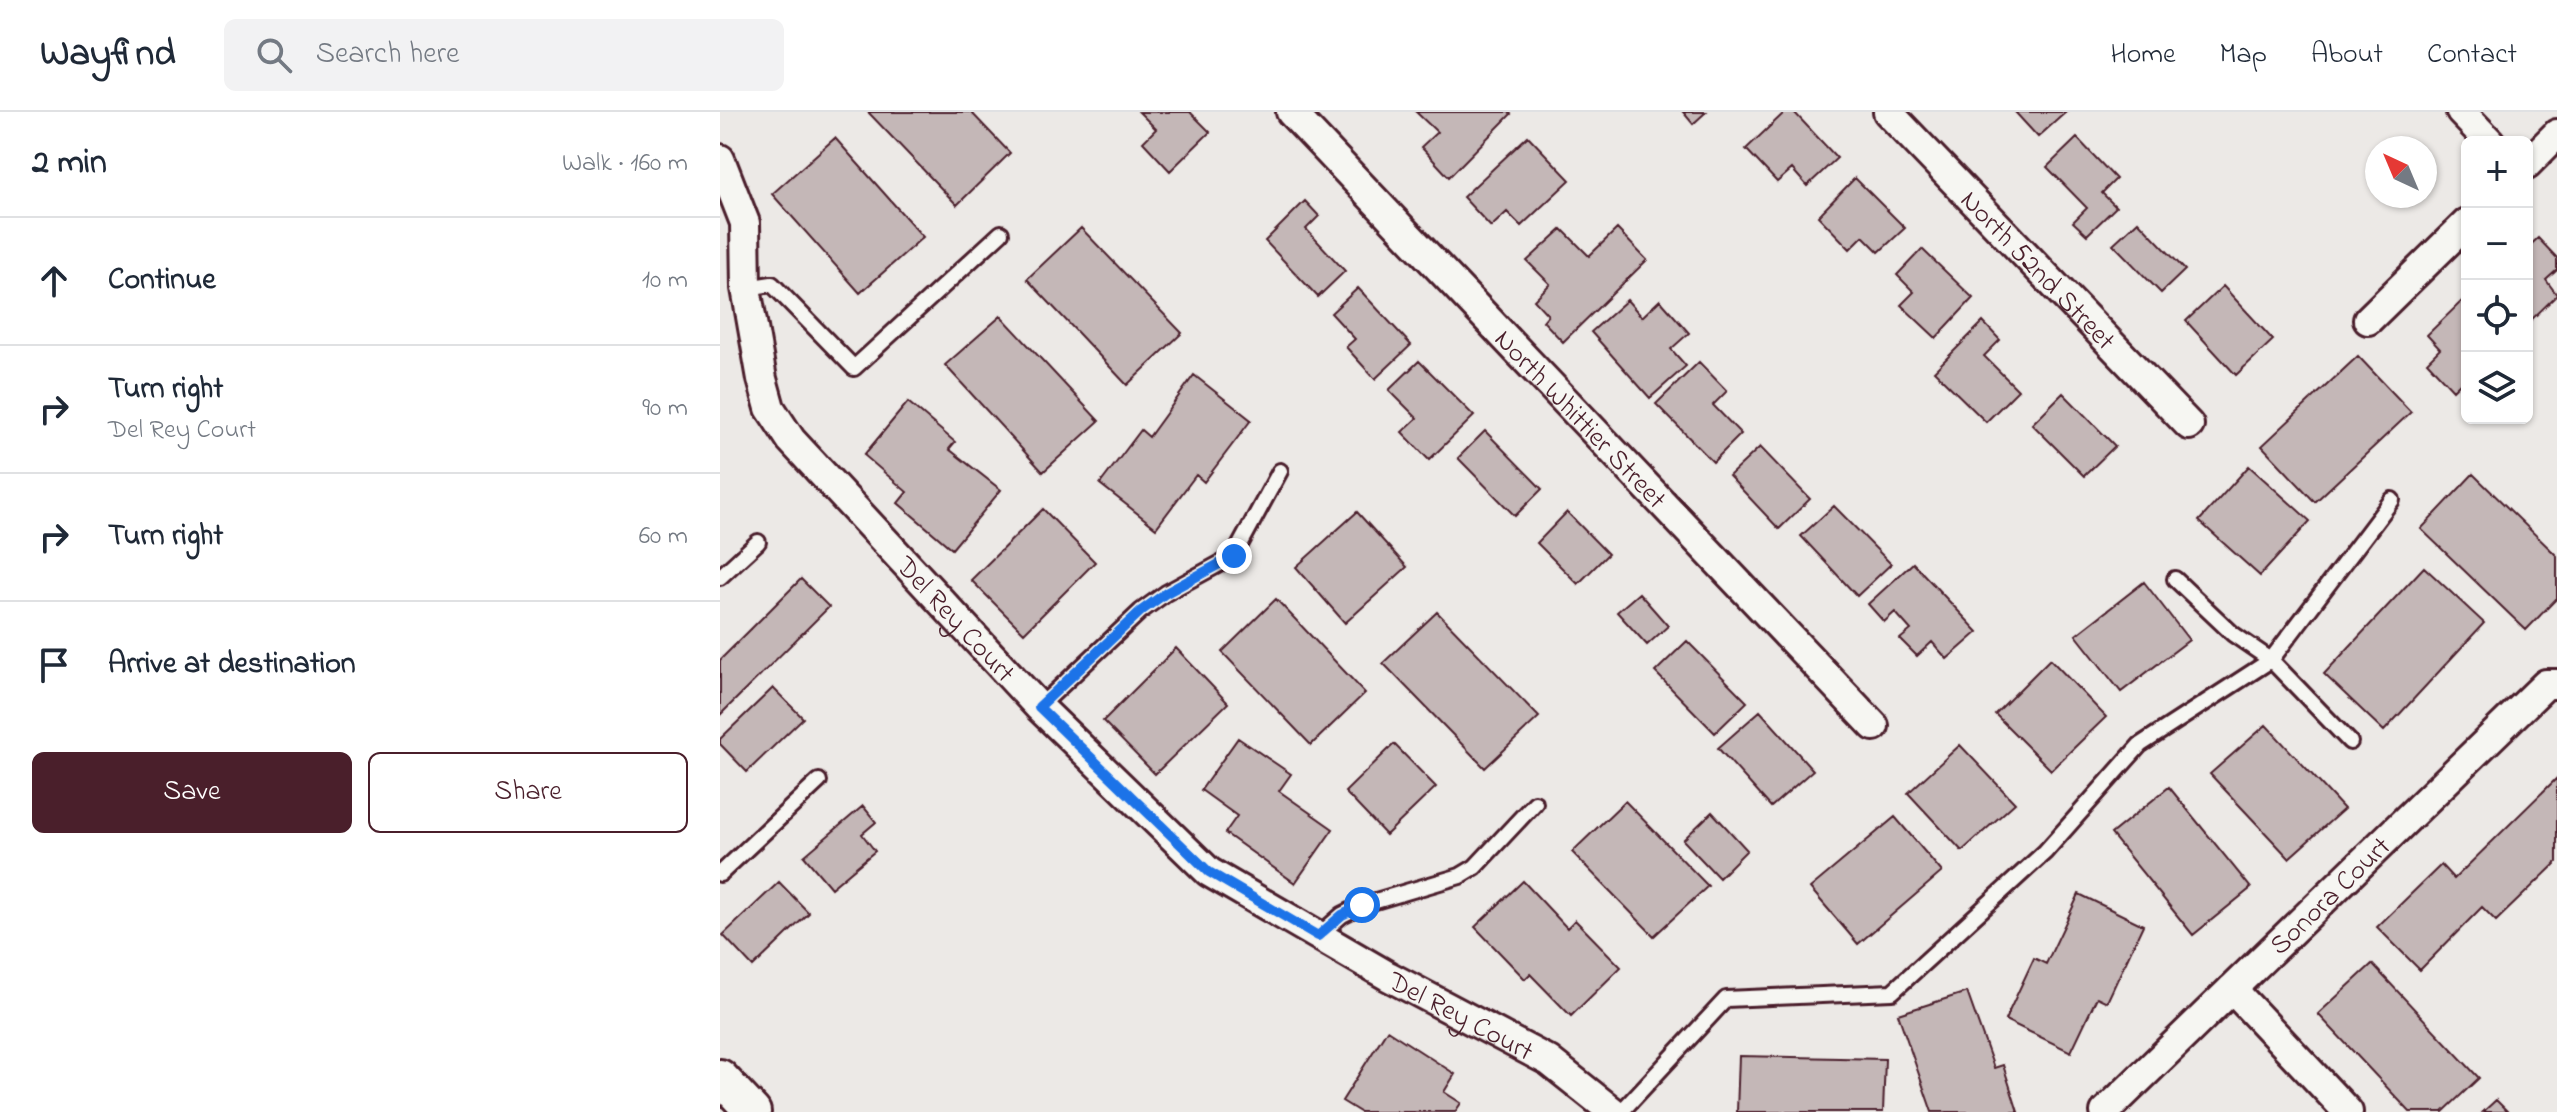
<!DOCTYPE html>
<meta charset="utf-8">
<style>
:root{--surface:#fff;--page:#f2f2f3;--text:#1f2937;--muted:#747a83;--line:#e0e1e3;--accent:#4a1f2b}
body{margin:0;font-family:"Indie Flower",sans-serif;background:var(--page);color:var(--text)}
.controls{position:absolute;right:24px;top:24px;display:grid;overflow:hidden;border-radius:12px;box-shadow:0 2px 6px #0004}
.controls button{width:72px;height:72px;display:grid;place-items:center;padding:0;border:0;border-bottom:2px solid var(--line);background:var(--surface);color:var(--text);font:40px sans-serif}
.compass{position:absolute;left:1645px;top:24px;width:72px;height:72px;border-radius:50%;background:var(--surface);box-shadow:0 2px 6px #0004;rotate:316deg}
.stop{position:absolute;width:24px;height:24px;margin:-18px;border:6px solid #1a73e8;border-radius:50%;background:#fff}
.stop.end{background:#1a73e8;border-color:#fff;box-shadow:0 2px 8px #0008}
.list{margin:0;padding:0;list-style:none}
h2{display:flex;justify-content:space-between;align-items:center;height:104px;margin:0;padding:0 32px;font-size:34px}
h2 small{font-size:26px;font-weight:400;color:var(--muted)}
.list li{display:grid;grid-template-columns:52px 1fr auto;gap:24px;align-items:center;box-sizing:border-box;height:128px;padding:0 32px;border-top:2px solid var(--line)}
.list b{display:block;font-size:30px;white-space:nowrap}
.list p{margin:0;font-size:26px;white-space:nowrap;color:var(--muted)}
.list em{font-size:26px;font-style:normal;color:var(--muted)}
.actions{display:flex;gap:16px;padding:24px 32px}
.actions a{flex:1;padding:18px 0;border:2px solid var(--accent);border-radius:12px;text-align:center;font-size:28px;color:var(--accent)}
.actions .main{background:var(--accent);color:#fff}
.icon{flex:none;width:44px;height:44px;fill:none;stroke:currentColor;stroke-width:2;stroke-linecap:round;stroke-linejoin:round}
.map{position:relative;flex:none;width:1837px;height:1000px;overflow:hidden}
header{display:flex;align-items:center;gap:48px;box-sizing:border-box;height:112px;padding:0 40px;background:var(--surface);border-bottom:2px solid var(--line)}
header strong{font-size:38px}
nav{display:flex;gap:44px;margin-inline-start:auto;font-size:28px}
.search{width:560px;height:72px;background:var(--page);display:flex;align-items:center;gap:20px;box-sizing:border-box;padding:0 28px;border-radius:12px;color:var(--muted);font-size:30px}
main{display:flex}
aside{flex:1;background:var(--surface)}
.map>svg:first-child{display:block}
</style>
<header>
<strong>Wayfind</strong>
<div class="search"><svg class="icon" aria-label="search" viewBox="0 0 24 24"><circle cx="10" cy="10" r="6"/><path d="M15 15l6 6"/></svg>Search here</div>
<nav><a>Home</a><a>Map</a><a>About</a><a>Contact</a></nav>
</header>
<main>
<aside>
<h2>2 min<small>Walk · 160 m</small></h2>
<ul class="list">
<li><svg class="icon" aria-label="ahead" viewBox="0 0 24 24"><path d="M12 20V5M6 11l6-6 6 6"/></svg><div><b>Continue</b></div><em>10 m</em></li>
<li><svg class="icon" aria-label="right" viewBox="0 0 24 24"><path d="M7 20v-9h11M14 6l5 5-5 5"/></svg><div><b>Turn right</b><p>Del Rey Court</p></div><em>90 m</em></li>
<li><svg class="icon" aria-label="right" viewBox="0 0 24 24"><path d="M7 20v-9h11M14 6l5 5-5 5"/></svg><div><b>Turn right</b></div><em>60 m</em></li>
<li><svg class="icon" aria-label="arrive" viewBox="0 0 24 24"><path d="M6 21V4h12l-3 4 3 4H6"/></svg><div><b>Arrive at destination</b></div></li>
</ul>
<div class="actions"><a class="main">Save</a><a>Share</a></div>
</aside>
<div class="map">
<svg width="1837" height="1000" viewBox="0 0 1837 1000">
<rect width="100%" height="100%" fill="#ece9e6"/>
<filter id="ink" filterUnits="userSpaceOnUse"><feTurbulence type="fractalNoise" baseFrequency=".0125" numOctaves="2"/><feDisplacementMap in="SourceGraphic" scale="16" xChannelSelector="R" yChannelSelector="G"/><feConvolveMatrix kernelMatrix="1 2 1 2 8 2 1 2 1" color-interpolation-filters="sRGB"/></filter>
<g filter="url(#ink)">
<path fill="#c4b7b7" stroke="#4a1f2b" stroke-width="2" d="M148 0H251L290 41 237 93Z
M419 0H470L490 20 450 59 423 30 436 17Z
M696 0H789L791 2 729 65 701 35 717 20Z
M963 0H986L973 12Z
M1065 0H1074L1117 46 1087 74 1072 57 1057 70 1026 37Z
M1295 0H1346L1318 25Z
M808 24 850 68 801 114 787 100 771 115 743 85Z
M115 26 203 125 140 181 52 82Z
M1357 26 1396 67 1382 81 1396 95 1367 123 1353 110 1367 96 1327 55Z
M1135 66 1185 116 1159 140 1143 124 1130 137 1098 104Z
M585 89 599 104 586 117 625 159 598 185 545 129Z
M1418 109 1465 158 1441 181 1393 132Z
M361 116 462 221 407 273 307 167Z
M842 117 869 144 897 117 927 148 843 230 823 209 828 203 814 188 830 172 807 149Z
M1818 126 1837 146V158L1826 168 1837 183 1807 212V136Z
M1202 137 1253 186 1216 226 1181 193 1194 180 1177 163Z
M1503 174 1553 228 1516 263 1466 209Z
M638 176 691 233 655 267 626 235 635 227 611 201Z
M1747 184V264L1733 278 1707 250 1720 237 1707 223Z
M907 188 922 205 940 188 969 221 951 237 966 254 930 286 871 220Z
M281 204 379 309 323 360 225 253Z
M1263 210 1280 228 1264 244 1298 278 1266 310 1214 259Z
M1638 244 1691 300 1595 390 1542 334Z
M699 249 754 304 709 348 682 320 697 306 669 278Z
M979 250 1007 279 993 293 1021 322 993 350 936 292Z
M474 263 531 308 484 370 476 363 436 416 380 372 421 318 429 325Z
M1343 281 1395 334 1364 364 1312 312Z
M188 290 235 330 229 337 281 378 232 437 178 391 187 380 144 343Z
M765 319 822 377 795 404 738 346Z
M1040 335 1090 387 1059 417 1009 364Z
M1529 354 1590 409 1540 464 1479 409Z
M1753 362 1837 444V486L1806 518 1701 417Z
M1114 394 1171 452 1137 484 1081 424Z
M323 397 375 450 304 521 251 468Z
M637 400 687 455 625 511 576 455Z
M847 400 888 442 858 472 817 431Z
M1193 451 1258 520 1227 547 1212 530 1197 544 1180 527 1191 518 1175 500 1164 510 1148 492Z
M1704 455 1764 511 1664 619 1604 562Z
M81 467 109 495 0 603V548Z
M1424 470 1469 528 1401 580 1356 523Z
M919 481 948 514 927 533 897 500Z
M556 487 645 581 591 633 502 540Z
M717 500 819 605 765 656 663 551Z
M967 529 1027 590 995 621 935 560Z
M456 536 508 591 435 662 383 609Z
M1330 547 1386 605 1331 658 1275 602Z
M53 576 83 606 27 660 0 632V627Z
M1040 599 1093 658 1051 695 998 636Z
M1546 613 1624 697 1569 746 1490 662Z
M518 626 571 662 559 679 613 717 575 771 505 721 517 704 481 678Z
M674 632 716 675 666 723 625 680Z
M1240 633 1295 691 1242 739 1188 681Z
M1837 666V750L1776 809 1762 795 1700 858 1657 815 1721 753 1734 767Z
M1449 675 1531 776 1473 823 1391 722Z
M905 689 988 774 934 824 852 740Z
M143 694 156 710 142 722 155 739 111 776 84 744Z
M992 700 1027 738 999 766 963 728Z
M1175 705 1222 760 1138 832 1090 776Z
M803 769 847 816 855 808 901 855 851 904 810 862 805 867 755 815Z
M59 770 89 801 33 855 3 823Z
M1359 782 1423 813 1387 890 1377 885 1351 940 1285 908 1314 846 1326 852Z
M1652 852 1759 966 1723 1000H1690L1598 902Z
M1247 880 1274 956 1283 953 1298 1000H1212L1178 902Z
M667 918 735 962 724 980 741 991 735 1000H640L622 989Z
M1019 944 1165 947 1163 1000H1017Z
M1776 988 1788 1000H1763Z"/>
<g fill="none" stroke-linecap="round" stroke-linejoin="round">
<g stroke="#4a1f2b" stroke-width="20">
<path id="service" d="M26 176 52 172 134 256 281 121
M0 465 38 430
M1455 467 1513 522 1551 548 1630 630
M319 595 421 499 446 481 514 444 560 359
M0 762 99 669
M598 824 622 803 642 793 740 764 755 755 815 691
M901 1000 1006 887 1172 880 1325 740 1420 633 1551 548 1672 388"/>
</g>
<g stroke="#4a1f2b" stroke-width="34">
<g id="minor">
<path id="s1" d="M571 0 1154 614"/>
<path id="s2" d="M1168 0 1469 313"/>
<path d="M1741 0 1770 30"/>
<path id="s3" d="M0 47 25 111 26 176 42 267 50 296 71 328 319 595 489 760 668 864 829 949 893 1000"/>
<path d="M1807 52 1837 22"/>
<path d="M1648 208 1747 111"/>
<path d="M1512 877 1628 1000"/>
<path id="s4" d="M1385 1000 1826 572H1837"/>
</g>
</g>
<g stroke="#4a1f2b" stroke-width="40">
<path id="tertiary" d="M0 965 33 1000"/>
</g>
<use href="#service" stroke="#f6f6f2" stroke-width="14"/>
<use href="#minor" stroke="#f6f6f2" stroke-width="28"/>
<use href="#tertiary" stroke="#f6f6f2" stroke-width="34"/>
</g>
</g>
<g fill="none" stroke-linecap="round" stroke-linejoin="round" filter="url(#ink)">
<path stroke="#1a73e8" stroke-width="10" d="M514 444 446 481 421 499 319 595 489 760 598 824 622 803 642 793"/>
</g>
<g text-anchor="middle" stroke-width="8" stroke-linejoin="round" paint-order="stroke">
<g font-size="28" fill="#4a1f2b" stroke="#f6f6f2">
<text dy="10" stroke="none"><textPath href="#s2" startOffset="218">North 52nd Street</textPath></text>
<text dy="10" stroke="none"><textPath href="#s1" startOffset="422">North Whittier Street</textPath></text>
<text dy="10" stroke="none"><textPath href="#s3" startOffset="538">Del Rey Court</textPath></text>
<text dy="10" stroke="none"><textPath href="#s4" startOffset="312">Sonora Court</textPath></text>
<text dy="10" stroke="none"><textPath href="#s3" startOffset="1186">Del Rey Court</textPath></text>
</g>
</g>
</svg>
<div class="controls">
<button>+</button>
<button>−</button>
<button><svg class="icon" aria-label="locate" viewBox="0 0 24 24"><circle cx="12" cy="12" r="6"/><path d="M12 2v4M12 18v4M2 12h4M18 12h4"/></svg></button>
<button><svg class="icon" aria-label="layers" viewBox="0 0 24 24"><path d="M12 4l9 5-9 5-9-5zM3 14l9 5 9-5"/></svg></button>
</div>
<svg class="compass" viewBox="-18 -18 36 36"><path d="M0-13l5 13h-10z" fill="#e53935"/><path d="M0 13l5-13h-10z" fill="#747a83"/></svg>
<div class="stop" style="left:642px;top:793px"></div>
<div class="stop end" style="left:514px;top:444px"></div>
</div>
</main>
